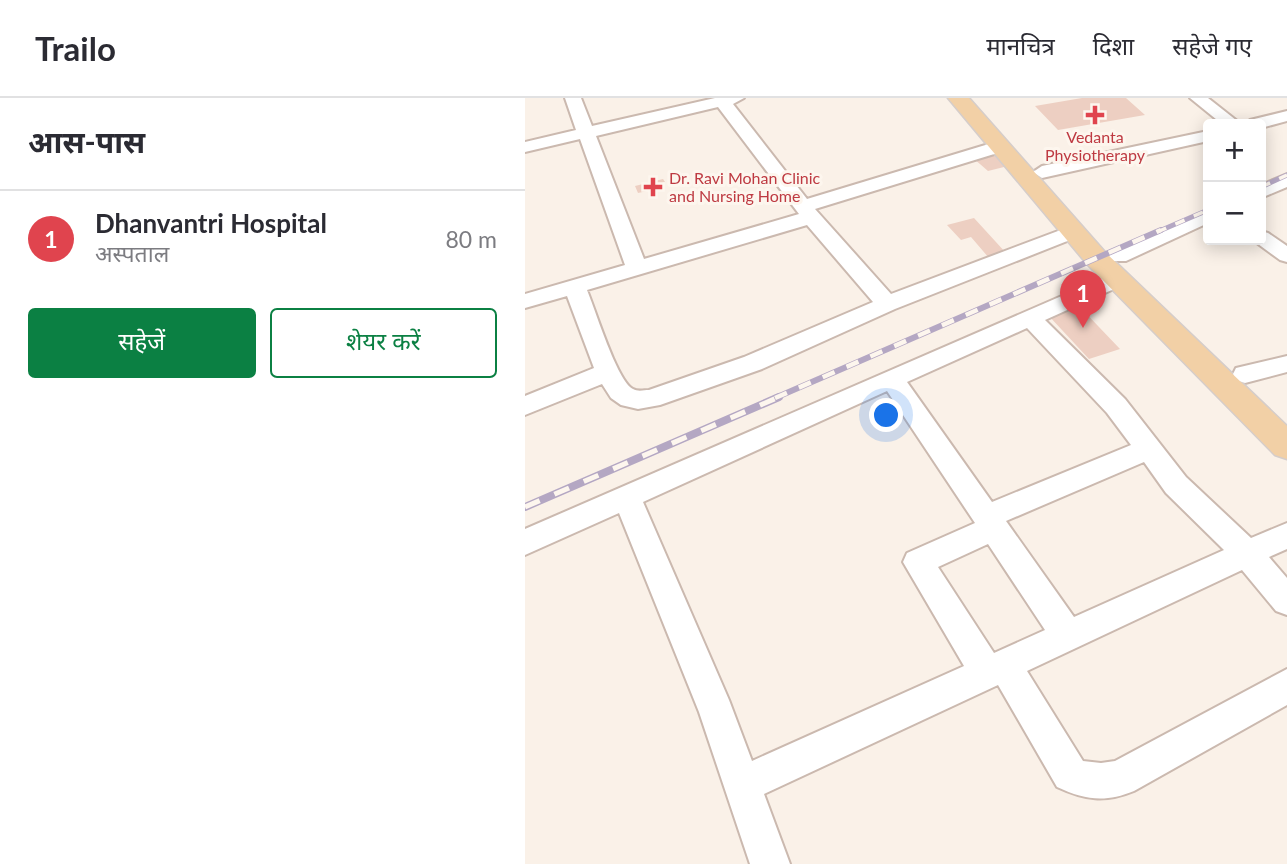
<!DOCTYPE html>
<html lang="hi">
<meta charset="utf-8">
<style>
:root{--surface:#fff;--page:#f7f7f7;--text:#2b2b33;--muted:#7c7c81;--line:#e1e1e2;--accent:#0b8043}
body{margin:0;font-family:Lato,"Noto Sans Devanagari",sans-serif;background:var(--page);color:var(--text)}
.controls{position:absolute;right:21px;top:21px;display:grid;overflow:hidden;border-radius:7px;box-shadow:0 4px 18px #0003}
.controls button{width:63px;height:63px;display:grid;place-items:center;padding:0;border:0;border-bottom:2px solid var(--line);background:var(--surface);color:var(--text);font:35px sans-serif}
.you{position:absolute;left:362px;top:318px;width:24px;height:24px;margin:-18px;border:5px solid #fff;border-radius:50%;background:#1a73e8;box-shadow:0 0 0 10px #1a73e833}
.badge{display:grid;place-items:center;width:46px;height:46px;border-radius:50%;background:var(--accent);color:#fff;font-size:23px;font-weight:700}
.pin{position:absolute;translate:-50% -58px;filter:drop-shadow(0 2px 4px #0008)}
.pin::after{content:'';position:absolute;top:37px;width:24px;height:21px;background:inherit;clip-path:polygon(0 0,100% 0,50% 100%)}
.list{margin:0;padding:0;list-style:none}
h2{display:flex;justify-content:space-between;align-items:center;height:91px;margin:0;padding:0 28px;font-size:30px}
h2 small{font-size:23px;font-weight:400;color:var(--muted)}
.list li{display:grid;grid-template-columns:46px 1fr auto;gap:21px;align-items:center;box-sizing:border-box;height:98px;padding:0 28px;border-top:2px solid var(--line)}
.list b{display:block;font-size:26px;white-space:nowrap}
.list p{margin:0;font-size:23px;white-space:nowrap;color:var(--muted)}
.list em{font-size:23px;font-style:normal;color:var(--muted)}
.actions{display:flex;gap:14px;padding:21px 28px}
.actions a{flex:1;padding:16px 0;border:2px solid var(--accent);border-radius:7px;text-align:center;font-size:24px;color:var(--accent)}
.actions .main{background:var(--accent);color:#fff}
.map{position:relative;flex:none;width:762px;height:766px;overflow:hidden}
header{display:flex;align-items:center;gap:42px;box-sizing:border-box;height:98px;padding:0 35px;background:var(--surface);border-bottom:2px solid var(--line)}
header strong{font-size:33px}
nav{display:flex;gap:38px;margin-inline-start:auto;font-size:24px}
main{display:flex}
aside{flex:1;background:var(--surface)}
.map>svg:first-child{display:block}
</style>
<header>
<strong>Trailo</strong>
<nav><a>मानचित्र</a><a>दिशा</a><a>सहेजे गए</a></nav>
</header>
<main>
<aside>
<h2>आस-पास<small></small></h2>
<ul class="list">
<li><span class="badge" style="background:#e0444e">1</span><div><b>Dhanvantri Hospital</b><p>अस्पताल</p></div><em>80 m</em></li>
</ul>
<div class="actions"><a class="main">सहेजें</a><a>शेयर करें</a></div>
</aside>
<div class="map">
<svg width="762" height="766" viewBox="0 0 762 766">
<rect width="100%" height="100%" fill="#faf1e8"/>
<path fill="#edcfc2" d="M557 0H601L620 17 533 32 510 8Z
M472 54 487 67 463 73 448 60Z
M138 81 140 84 134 86 136 90 113 95 110 88Z
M449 120 481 155 464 160 446 139 436 142 422 127Z
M553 207 595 251 564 261 523 217Z"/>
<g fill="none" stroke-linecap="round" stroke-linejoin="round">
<g stroke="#cbb9af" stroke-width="4">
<path id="minor" d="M40 0H56L67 28 190 0H219L208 6 282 101 467 45H479L482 49 479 53 290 111 366 196 541 130H555L558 134 555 138 370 211 237 271 135 307 113 311 96 307 86 300 77 286 0 317V298L69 270 42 198 0 210V196L100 167 55 41 0 54V44L51 32ZM193 9 274 116 119 161 71 38ZM282 127 348 204 219 259 124 292C119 292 113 294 108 291 92 283 70 211 62 192Z
M665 0H683L716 26H697Z
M762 13V23L736 30V26H722L725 22Z
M683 33V43L517 80 508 74 517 68Z
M762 76V89L736 100V87Z
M683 112V125L601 163H587L583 159 587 155Z
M736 133 743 135 762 148V164L755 162 729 143 736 142Z
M592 174 600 176 603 181 600 186 520 222 600 301 661 379 726 440 762 425V451L744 459 762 480V517L751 513 717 472 502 573 558 663 576 665 590 663 762 571V607L609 693C580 705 560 702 532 689L473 587 239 696 265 766H225L174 614 94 415 0 457V431ZM502 230 582 315 606 347 467 404 382 284ZM362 293 450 425 382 455 378 464 439 568 227 663 204 602 118 404ZM619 364 641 395 699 452 549 519 481 423ZM463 446 520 532 469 555 413 469Z
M762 258V274L720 285 711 282 708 276 711 270Z"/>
</g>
<g stroke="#d5cdca" stroke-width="3">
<path id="major" d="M423 0H444L580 154 762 328V361L750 357 562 166Z"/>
</g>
<use href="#minor" fill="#fff" fill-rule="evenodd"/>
<use href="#major" fill="#f2d0a6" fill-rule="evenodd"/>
<g stroke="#b4a7c3" stroke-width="5">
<path id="rail-far2" d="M736 89 762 77
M632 134 683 112"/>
</g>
<g stroke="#b4a7c3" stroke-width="6">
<path id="rail-far1" d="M250 300 636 132"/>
</g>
<g stroke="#b4a7c3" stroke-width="8">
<path id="rail" d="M0 409 254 299"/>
</g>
<use href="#rail-far2" stroke="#fdf6ee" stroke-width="3.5" stroke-dasharray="10" stroke-linecap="butt"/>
<use href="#rail-far1" stroke="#fdf6ee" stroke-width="4.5" stroke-dasharray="13" stroke-linecap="butt"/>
<use href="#rail" stroke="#fdf6ee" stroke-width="5" stroke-dasharray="16" stroke-linecap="butt"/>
</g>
<g fill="#e0444e" stroke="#fdf6ee" stroke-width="2.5">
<path d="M566.5 6.5h7v7h7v7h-7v7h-7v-7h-7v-7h7z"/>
<path d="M124.5 78.5h7v7h7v7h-7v7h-7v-7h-7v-7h7z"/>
</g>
<g text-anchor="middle" stroke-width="6" stroke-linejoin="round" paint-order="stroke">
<g font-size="16" fill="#be3a42" stroke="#fdf6ee">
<text x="570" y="45">Vedanta<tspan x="570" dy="18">Physiotherapy</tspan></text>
<text x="144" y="86" text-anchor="start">Dr. Ravi Mohan Clinic<tspan x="144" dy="18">and Nursing Home</tspan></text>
</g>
</g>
</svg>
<div class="controls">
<button>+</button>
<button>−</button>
</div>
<div class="you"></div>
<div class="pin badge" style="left:558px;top:230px;background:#e0444e">1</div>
</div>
</main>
